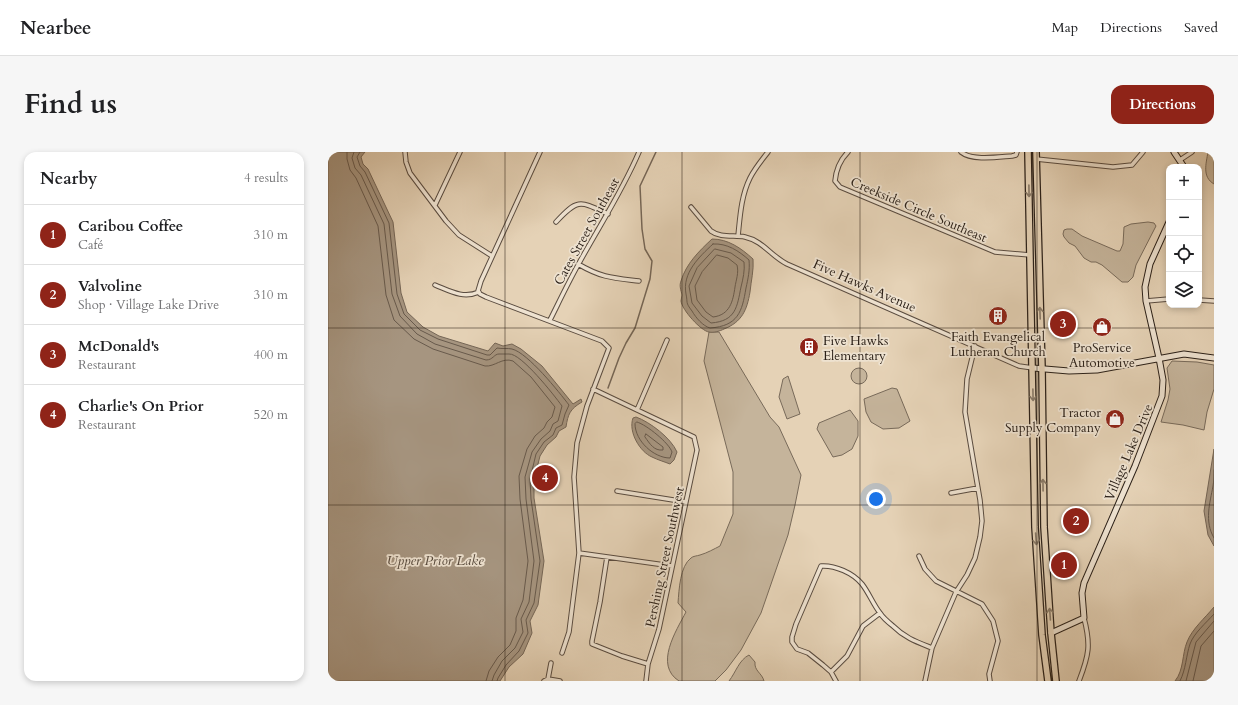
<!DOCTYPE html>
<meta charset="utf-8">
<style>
:root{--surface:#fff;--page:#f6f6f6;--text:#202124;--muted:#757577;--line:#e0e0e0;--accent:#8f2418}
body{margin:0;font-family:Cardo,serif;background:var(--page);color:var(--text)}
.controls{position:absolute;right:12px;top:12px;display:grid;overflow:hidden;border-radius:8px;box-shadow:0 2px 6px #0003}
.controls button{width:36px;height:36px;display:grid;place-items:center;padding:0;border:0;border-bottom:1px solid var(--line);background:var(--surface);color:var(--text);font:20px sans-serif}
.you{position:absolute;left:548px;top:347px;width:14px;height:14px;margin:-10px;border:3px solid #fff;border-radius:50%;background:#1a73e8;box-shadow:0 0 0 6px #1a73e833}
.badge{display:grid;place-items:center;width:26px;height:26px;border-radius:50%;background:var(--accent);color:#fff;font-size:13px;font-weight:700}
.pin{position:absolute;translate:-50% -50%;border:2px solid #fff;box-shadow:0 1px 4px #0006}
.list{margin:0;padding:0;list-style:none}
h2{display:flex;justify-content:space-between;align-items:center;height:52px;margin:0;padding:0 16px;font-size:17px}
h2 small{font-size:13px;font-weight:400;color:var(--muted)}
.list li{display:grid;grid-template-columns:26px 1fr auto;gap:12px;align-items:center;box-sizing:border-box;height:60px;padding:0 16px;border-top:1px solid var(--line)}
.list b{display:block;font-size:15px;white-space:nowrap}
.list p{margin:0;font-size:13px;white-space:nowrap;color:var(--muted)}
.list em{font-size:13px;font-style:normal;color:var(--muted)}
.icon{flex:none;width:22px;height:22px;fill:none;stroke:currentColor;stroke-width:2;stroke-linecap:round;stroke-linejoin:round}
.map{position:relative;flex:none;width:886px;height:529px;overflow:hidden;border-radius:12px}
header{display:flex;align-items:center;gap:24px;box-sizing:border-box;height:56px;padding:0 20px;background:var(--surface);border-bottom:1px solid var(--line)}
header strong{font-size:19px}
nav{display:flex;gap:22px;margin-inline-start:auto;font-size:14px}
.intro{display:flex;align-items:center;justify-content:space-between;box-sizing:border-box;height:96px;padding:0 24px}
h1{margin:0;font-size:28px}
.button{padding:10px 18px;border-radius:12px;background:var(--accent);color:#fff;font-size:14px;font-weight:700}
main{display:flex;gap:24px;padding:0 24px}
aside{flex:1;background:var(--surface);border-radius:12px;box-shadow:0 2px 6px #0003}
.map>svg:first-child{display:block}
</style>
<header>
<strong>Nearbee</strong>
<nav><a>Map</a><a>Directions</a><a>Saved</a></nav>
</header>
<div class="intro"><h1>Find us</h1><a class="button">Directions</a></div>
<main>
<aside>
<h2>Nearby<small>4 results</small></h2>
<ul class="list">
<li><span class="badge">1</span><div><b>Caribou Coffee</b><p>Café</p></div><em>310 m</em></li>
<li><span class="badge">2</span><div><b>Valvoline</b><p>Shop · Village Lake Drive</p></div><em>310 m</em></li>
<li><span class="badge">3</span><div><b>McDonald's</b><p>Restaurant</p></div><em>400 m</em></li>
<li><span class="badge">4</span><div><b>Charlie's On Prior</b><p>Restaurant</p></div><em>520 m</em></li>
</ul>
</aside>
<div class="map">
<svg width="886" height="529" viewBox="0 0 886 529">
<rect width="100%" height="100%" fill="#e5d2b6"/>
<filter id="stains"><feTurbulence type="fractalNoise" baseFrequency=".005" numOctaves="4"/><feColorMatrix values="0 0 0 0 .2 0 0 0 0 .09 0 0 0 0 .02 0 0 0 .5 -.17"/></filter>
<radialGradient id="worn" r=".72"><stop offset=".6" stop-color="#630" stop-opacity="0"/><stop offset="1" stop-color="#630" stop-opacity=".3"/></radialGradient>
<path fill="#c5b49b" stroke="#786a5a" d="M880 0H886V32C874 25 878 12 880 0Z
M820 70 826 71 828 74 808 113 805 125 800 130H794L774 113 768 110H763L756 106 747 94 741 91 736 85 735 82 736 78 739 77H744L754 84 789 99H792L795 92 796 75 803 72Z
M381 180H391L442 265 451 275 473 323 467 353 460 383 433 461 413 498 398 518 387 529H351C326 513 348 479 358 460L350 451C351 438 352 414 363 406 365 404 369 404 372 403 379 401 386 397 392 394L405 362V320L376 209Z
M844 209 869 210 886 213V237L879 260 876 278 855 273 833 270 840 248 842 237 839 216Z
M523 224a8 8 0 1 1 16 0a8 8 0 1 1-16 0Z
M460 224 472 262 459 267 451 245 455 227Z
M564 236 569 237 582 269 571 276 555 277 543 270 538 260 536 247Z
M522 258 530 269V284L524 297 514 303 505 305 489 277 491 271Z
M421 503 427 510C426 519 434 521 436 529H401C408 520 411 508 421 503Z"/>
<path fill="#a69580" stroke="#756656" d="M0 0H37L33 5 35 12 40 17 65 70 73 141 79 160 95 175 111 184 160 199 167 191 175 194 184 192 193 197 214 214 245 252 253 247 254 250C242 257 240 262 238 275L231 279 228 285 219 293 212 304 206 328V346L216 409 210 453 202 469 204 481 195 502 181 515 172 529H0Z
M384 87C400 87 413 96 425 107 426 118 423 129 422 140 419 158 414 170 396 177 392 179 386 181 381 180 373 179 354 158 353 149 353 147 354 145 354 143 353 138 351 134 353 129 358 112 371 99 384 87Z
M308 265C322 270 343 286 349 300L346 308 342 312C337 310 330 308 324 305 312 300 300 280 305 266Z
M886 297V394L880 383 876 359Z
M886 455V529H847C856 518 854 502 859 490 864 477 877 466 886 455Z"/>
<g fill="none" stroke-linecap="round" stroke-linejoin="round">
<path stroke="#685a4c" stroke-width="1" d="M19 0V7L22 18 28 26 50 74 58 143 66 168 86 187 105 197 157 214C167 215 174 205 185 209L203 225 227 255 224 265 219 270 216 276 207 284 199 297 191 324 192 347 200 409 195 448 188 466V479L182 493 170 505 161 519 158 529
M26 0 24 6 27 16 33 23 56 72 64 142 72 164 89 182 107 192 158 208C165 208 166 202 171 202 174 202 178 202 181 202 193 201 226 243 234 254L230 269 225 272 222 279 213 287 204 300 197 325 198 347 206 409 201 450 193 467 195 480 187 496 174 509 166 523 164 529
M32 0 29 5 32 14 37 20 61 71 69 142 76 162 92 178 110 187 159 203H162L169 196C174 197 180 196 184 197 200 201 231 240 241 253L237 262 234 273 228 276 225 283 216 290 208 302 202 327 203 347 212 409 206 451 198 468 200 481 191 499 178 513 170 526 169 529
M385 92C399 91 411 99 421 108 422 118 420 127 418 136 414 160 410 174 382 176 375 174 368 166 364 159 357 150 360 151 358 142 354 121 371 105 385 92Z
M387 97 403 101 416 110C417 118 415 127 413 135 409 155 408 169 383 171L374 164 364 151 361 134 369 116Z
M389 103 400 106 409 113C411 121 408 128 407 135 405 149 402 163 385 165L378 160 369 148 367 134 374 120Z
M309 270C319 273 341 291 344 300L342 306C326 306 307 289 307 272Z
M318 282 335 295V298C326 299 322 292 317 285Z
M886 318C886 323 886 329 885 334 882 351 876 369 886 386
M852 529C858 517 858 504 862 492 866 481 878 471 886 462
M858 529 868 490 886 469
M865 529 873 494 886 479"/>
<path stroke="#756656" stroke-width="1.5" d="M280 236 291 206 298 191 307 176 322 127 324 109 317 97 314 77 312 34 328 0"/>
<g stroke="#5a4c40" stroke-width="5.5">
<path id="street" d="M77 0 78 10 82 21 118 69 131 83 164 104
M212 0 153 129 150 139 152 142 158 145 274 189 281 196 259 254 249 291 246 325 251 401 241 480 234 501
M520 0C512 8 508 18 507 29L512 35 667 100 702 103
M633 0C644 9 670 5 684 4L688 3 689 0
M708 7 785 15 804 13 815 0
M852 8 864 0
M107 53 132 0
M363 55 383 79C392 86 406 83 417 85 435 89 443 104 459 112L691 214 705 216
M228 70C250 46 252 49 280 62
M410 84C412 65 413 44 422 26 427 16 434 8 440 0
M250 112C274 126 285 126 311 129
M107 133C122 139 135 147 151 140
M871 148 886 149
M818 149 841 147
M222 168C231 150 240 131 250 113 270 76 294 40 311 0
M265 237 366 285 369 298 331 477 320 512 318 529
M309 258 339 188
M289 339 358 350
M623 341 650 336
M251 401 344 414
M591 404 597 417 608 429 654 452 665 469 670 489 661 522 662 529
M279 405 272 450 264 489V492L294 504 320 512
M503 520 519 504 535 474 552 461
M220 527 223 511
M216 529 220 527 232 529
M508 529 503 520 495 513 480 501 469 497 464 490V485L468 472 493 414C507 413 525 421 534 432 541 441 545 452 552 461 555 466 560 470 565 474 577 486 589 490 604 496
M597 529 604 496 628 440 639 423 647 406 652 385 654 369 652 348 637 260 639 227 647 194
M751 529C761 503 763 493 756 466"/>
</g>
<g stroke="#2b2018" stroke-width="7">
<path id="secondary" d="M846 0 856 15
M705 216 741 219 769 218 856 202 886 206
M723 481 756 466 754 441 756 431 807 314 834 244 835 228 831 206 818 149 817 135 822 112 841 70"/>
</g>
<g stroke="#2b2018" stroke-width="8">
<path id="primary" d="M700 0 707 375 714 483 720 529
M708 0 714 217 716 375 723 481 728 529"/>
</g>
<use href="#street" stroke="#eee2d0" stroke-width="3.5"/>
<use href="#secondary" stroke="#eee2d0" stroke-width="5"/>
<use href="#primary" stroke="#e5d2b6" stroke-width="5.5"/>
</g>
<defs><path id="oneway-shaft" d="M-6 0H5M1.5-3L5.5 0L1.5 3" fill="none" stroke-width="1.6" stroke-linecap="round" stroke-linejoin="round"/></defs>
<g stroke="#887967">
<use href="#oneway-shaft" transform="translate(701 39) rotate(89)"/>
<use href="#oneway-shaft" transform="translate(712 161) rotate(-92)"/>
<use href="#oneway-shaft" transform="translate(705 243) rotate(89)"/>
<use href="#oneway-shaft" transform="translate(715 333) rotate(-91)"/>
<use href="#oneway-shaft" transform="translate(708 387) rotate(86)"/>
<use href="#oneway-shaft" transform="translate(722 462) rotate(-94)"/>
</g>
<path fill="none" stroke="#2b2018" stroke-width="1" stroke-opacity="0.55" d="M177 0V529M354 0V529M532 0V529M709 0V529M0 176H886M0 353H886"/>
<defs>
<g id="building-disc" transform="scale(1)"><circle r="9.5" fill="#8f2418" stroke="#eee2d0"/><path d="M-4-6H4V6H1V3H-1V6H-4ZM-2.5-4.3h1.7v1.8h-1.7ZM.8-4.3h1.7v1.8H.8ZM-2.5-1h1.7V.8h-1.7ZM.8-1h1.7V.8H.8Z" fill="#fff"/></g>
<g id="shop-disc" transform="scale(1)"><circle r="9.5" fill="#8f2418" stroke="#eee2d0"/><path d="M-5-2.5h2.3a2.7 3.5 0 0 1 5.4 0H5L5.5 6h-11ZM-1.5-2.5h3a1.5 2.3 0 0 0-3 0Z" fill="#fff"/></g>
</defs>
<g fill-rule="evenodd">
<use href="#building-disc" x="670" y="164"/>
<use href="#shop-disc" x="774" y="175"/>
<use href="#building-disc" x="481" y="195"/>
<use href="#shop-disc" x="787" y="267"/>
</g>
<g text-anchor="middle" stroke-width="3.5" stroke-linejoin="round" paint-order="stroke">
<g font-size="13" fill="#2b2018" stroke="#eee2d0">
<text transform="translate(591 57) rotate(23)" y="5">Creekside Circle Southeast</text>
<text transform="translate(258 79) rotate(-61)" y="5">Cates Street Southeast</text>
<text transform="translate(537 133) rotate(24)" y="5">Five Hawks Avenue</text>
<text transform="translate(800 300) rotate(-67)" y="5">Village Lake Drive</text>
<text transform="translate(336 405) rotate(-78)" y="5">Pershing Street Southwest</text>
</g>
<g font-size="13" fill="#2b2018" stroke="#eee2d0">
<text x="670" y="189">Faith Evangelical<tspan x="670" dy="15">Lutheran Church</tspan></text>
<text x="495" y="193" text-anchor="start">Five Hawks<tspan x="495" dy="15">Elementary</tspan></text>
<text x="774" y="200">ProService<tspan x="774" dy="15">Automotive</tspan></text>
<text x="773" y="265" text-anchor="end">Tractor<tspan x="773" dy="15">Supply Company</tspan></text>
</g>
<g font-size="14" font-style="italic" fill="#56493c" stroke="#eee2d0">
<text x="107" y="413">Upper Prior Lake</text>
</g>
</g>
<rect width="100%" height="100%" filter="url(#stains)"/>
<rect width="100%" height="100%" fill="url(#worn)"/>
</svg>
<div class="controls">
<button>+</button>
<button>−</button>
<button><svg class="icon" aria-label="locate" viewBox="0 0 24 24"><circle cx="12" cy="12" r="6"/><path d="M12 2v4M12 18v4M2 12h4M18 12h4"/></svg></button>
<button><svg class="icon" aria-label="layers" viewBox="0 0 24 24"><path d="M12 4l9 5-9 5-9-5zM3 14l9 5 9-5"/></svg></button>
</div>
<div class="you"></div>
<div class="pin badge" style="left:736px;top:413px">1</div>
<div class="pin badge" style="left:748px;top:369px">2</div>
<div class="pin badge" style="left:735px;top:172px">3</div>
<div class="pin badge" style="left:217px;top:326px">4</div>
</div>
</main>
